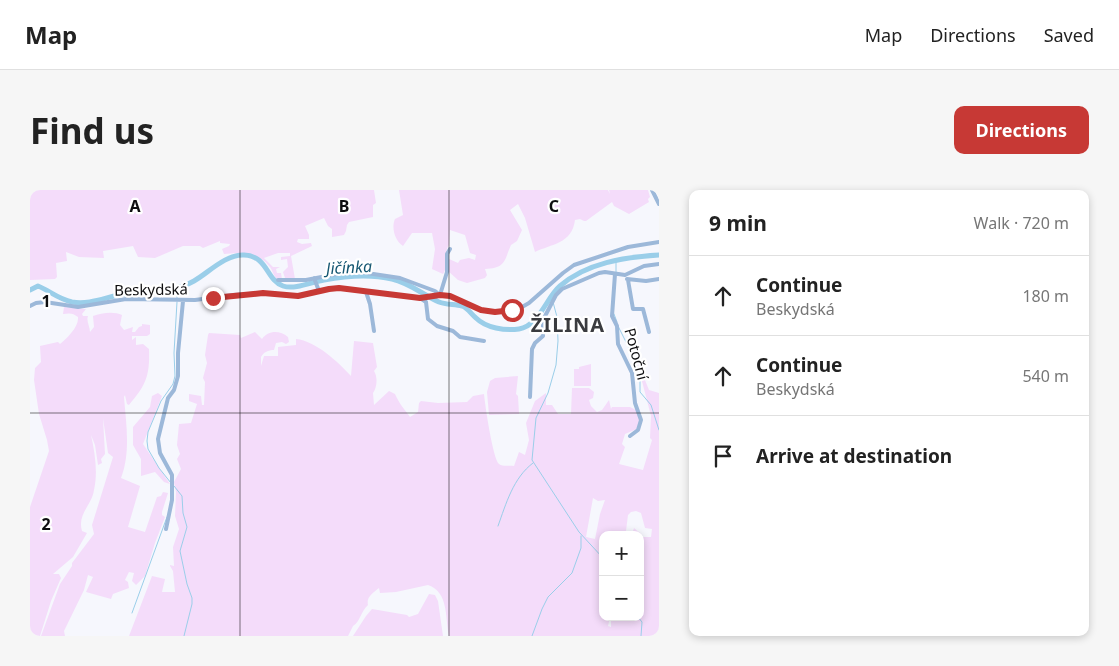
<!DOCTYPE html>
<meta charset="utf-8">
<style>
:root{--surface:#fff;--page:#f6f6f6;--text:#222;--muted:#767676;--line:#e0e0e0;--accent:#c73935}
body{margin:0;font-family:"Noto Sans",sans-serif;background:var(--page);color:var(--text)}
.controls{position:absolute;right:15px;bottom:15px;display:grid;overflow:hidden;border-radius:10px;box-shadow:0 2px 8px #0003}
.controls button{width:45px;height:45px;display:grid;place-items:center;padding:0;border:0;border-bottom:1px solid var(--line);background:var(--surface);color:var(--text);font:25px sans-serif}
.stop{position:absolute;width:15px;height:15px;margin:-11px;border:4px solid #c73935;border-radius:50%;background:#fff}
.stop.end{background:#c73935;border-color:#fff;box-shadow:0 1px 5px #0008}
.list{margin:0;padding:0;list-style:none}
h2{display:flex;justify-content:space-between;align-items:center;height:65px;margin:0;padding:0 20px;font-size:21px}
h2 small{font-size:16px;font-weight:400;color:var(--muted)}
.list li{display:grid;grid-template-columns:32px 1fr auto;gap:15px;align-items:center;box-sizing:border-box;height:80px;padding:0 20px;border-top:1px solid var(--line)}
.list b{display:block;font-size:19px;white-space:nowrap}
.list p{margin:0;font-size:16px;white-space:nowrap;color:var(--muted)}
.list em{font-size:16px;font-style:normal;color:var(--muted)}
.icon{flex:none;width:28px;height:28px;fill:none;stroke:currentColor;stroke-width:2;stroke-linecap:round;stroke-linejoin:round}
.map{position:relative;flex:none;width:629px;height:446px;overflow:hidden;border-radius:10px}
header{display:flex;align-items:center;gap:30px;box-sizing:border-box;height:70px;padding:0 25px;background:var(--surface);border-bottom:1px solid var(--line)}
header strong{font-size:24px}
nav{display:flex;gap:28px;margin-inline-start:auto;font-size:18px}
.intro{display:flex;align-items:center;justify-content:space-between;box-sizing:border-box;height:120px;padding:0 30px}
h1{margin:0;font-size:35px}
.button{padding:12px 22px;border-radius:10px;background:var(--accent);color:#fff;font-size:18px;font-weight:700}
main{display:flex;gap:30px;padding:0 30px}
aside{flex:1;background:var(--surface);border-radius:10px;box-shadow:0 2px 8px #0003}
.map>svg:first-child{display:block}
</style>
<header>
<strong>Map</strong>
<nav><a>Map</a><a>Directions</a><a>Saved</a></nav>
</header>
<div class="intro"><h1>Find us</h1><a class="button">Directions</a></div>
<main>
<div class="map">
<svg width="629" height="446" viewBox="0 0 629 446">
<rect width="100%" height="100%" fill="#f6f7fd"/>
<path fill="#f4dcfa" fill-rule="evenodd" d="M0 0H344L346 13 343 15V27L319 32 317 35 316 41 314 45 302 47V39L298 36 294 28 275 36 279 45V49H268L267 52 272 54 281 53 282 56 261 66 265 89 255 88 253 82 258 77 257 69 251 70V67L260 66V63H248L234 68 243 77H250L246 79 247 83H251L252 89H247C243 86 243 80 239 76 228 61 208 63 194 64L192 59 199 56 200 54 190 53V51L173 58 170 56H153L125 68 108 67 103 56 73 61 74 68 49 67 36 62 37 71 26 73 27 87 25 89 0 90Z
M369 0H578L580 4 579 0H618L620 7 618 9 619 12 599 24 584 16 582 12 556 31H554L550 29 545 30C542 54 521 54 505 62L495 28 488 14 480 20 492 40 487 51 481 55C474 71 476 78 455 79L457 85 455 88 437 93 428 90 418 81 419 69 428 73 430 70 439 68 445 70 446 65 440 63 435 45 420 40 419 55C413 63 419 76 413 84L402 79 405 59 402 43H382L373 56C365 51 361 38 365 29L373 25Z
M34 117 56 119 52 124 53 126H58C56 131 60 137 60 142L64 137 63 126C71 123 84 121 92 125L90 135 94 140 103 137 102 142H105L109 137 112 136V134L120 135V144L117 146H102V150L106 147V155L113 154 119 159C120 186 116 195 99 215L97 214 95 205 94 207C96 233 101 262 91 288L110 296 98 337 115 342 127 307 131 306 133 302 138 303 132 322V325L135 327 125 353 115 386 106 395 102 391 104 383 99 382 95 390 98 392 99 398 83 404 81 409 56 402 63 387 58 385 54 400 34 441 35 446H11L30 394 42 376V373L64 344 62 335 83 267 78 263 73 228 75 264 71 269 72 273 68 275 65 255 61 245C65 263 68 282 64 300 62 315 47 324 52 341L57 343 43 367 23 384H29L31 388 21 411 10 446H0V317L19 261 17 250 9 224 4 190 5 178 11 172 10 156 28 152 30 154C37 148 49 137 48 127 43 123 40 123 33 124Z
M225 142 232 149C238 140 250 140 258 147L259 152 256 154 252 152 246 153 244 160C238 160 234 162 231 167V176L234 166H248V157L266 155V149C286 151 308 172 321 186L324 151 343 153 347 177 344 181C348 187 347 198 343 203L344 215 359 201 365 204C370 215 373 217 380 227L388 222 389 213 391 211 408 213 437 212 443 206 454 204C455 215 463 269 469 274 473 277 480 275 484 276L489 262 495 265 499 250 496 233 505 211 516 203V215H522L528 224H541L542 198H559L564 202 563 208 559 210 561 216 567 222 572 220 579 210 581 219 582 217H600L606 220 610 231 607 239 595 244 592 254 595 257 589 274 613 280 622 250 620 248 621 226 606 168 619 200 629 203V446H419C415 428 419 402 398 395L366 402 350 403 349 398C343 403 336 407 338 415 331 421 330 432 323 436L318 446H99L122 386 135 389 132 402H145L143 381 140 376V375L144 376 143 357 149 339 145 326 146 302 144 292 151 279 147 269 150 264 147 255 149 234 161 233 167 214 159 211V204L171 206 172 215H174L175 192 173 188 177 173 175 165 178 145 179 143 210 145 211 148ZM563 308 568 311 575 310 570 324 565 349 556 347ZM606 321 611 323 615 338 622 339 621 347H611V344L604 338 602 344 596 341 598 325 601 322ZM573 345H610V427H581V437L578 436 580 427H573Z
M561 174V196H544V179H549V177Z
M488 186 486 204 488 206 489 224 459 225 457 202 460 191 465 188Z
M128 203 132 206 113 254 140 294 134 292 125 282 111 286V269L103 255V237L120 217 122 206Z
M399 404 405 405 408 411 413 446H323L336 426 342 419 377 425 379 427 388 424Z"/>
<g fill="none" stroke-linecap="round" stroke-linejoin="round">
<path stroke="#9acee9" stroke-width="1" d="M586 83V70
M147 108V98
M523 112 527 127 528 151 526 175 518 203 506 228 502 270 549 342 573 368
M584 124 587 132
M588 136 605 170 610 187V202L621 215 629 240
M141 293 129 278 118 259 117 251 118 242 131 211 143 194 145 186 144 163 147 112
M144 296 152 306 153 323 157 337 150 361 157 394 162 408V414L154 446
M468 336C476 314 483 288 503 273
M102 423 137 327
M608 427 612 432 611 446
M502 446 512 419 518 407 542 383 551 358V346"/>
<path stroke="#9acee9" stroke-width="5" d="M0 100 8 96C20 101 28 109 42 112 60 115 76 107 94 104 117 101 143 103 164 91 178 83 196 64 214 65 238 66 236 90 253 96 265 100 282 92 294 90 315 86 341 84 362 89 380 93 393 105 409 112 416 115 425 114 432 116 438 118 441 124 446 128 456 138 475 141 489 139 509 136 516 108 530 96 556 73 595 67 629 65"/>
<path stroke="#9cb8d9" stroke-width="4" d="M622 0 629 14
M585 84 582 126 587 136 588 154 602 183 605 213 611 230 608 240 600 246
M284 88 289 101
M597 89 616 91 629 89
M248 90H276L312 83 330 82 370 88 405 101 410 105
M598 90 603 119H613L619 142
M336 102 340 114 344 141
M410 105 417 82V64L420 59
M390 108 396 112 398 129 407 136 423 141 430 147 454 151
M0 116 6 113 15 112 48 117 96 109 165 110 203 105 233 103 268 106 299 99 309 98 390 108 410 105 420 106 451 120 467 122 492 117 499 113 533 83 544 75 598 57 629 52
M500 207 502 159 505 153 513 146V130L526 105 532 99 569 83 575 82 595 85 614 76 629 74
M136 339 142 310V285L130 263 128 249 138 208 144 200 148 186V163L153 111"/>
</g>
<g fill="none" stroke-linecap="round" stroke-linejoin="round">
<path stroke="#c73935" stroke-width="6" d="M183 108 233 103 268 106 299 99 309 98 390 108 410 105 420 106 451 120 465 122 482 120"/>
</g>
<path fill="none" stroke="#0e0e10" stroke-width="1" stroke-opacity="0.55" d="M210 0V446M419 0V446M0 223H629"/>
<g text-anchor="middle" stroke-width="4.5" stroke-linejoin="round" paint-order="stroke">
<g font-size="15" fill="#0e0e10" stroke="#fff">
<text transform="translate(121 100) rotate(-1)" y="5">Beskydská</text>
<text transform="translate(606 164) rotate(75)" y="5">Potoční</text>
</g>
<g font-size="16" font-style="italic" fill="#145671" stroke="#fff">
<text transform="translate(319 77) rotate(-3)" y="6">Jičínka</text>
</g>
<g font-size="20" font-weight="bold" letter-spacing="1" fill="#3a3b3f" stroke="#fff">
<text x="538" y="142">ŽILINA</text>
</g>
</g>
<g font-size="16" text-anchor="middle" font-weight="bold" fill="#0e0e10" stroke="#fff" stroke-width="4.5" stroke-linejoin="round" paint-order="stroke">
<text x="105" y="22">A</text>
<text x="314" y="22">B</text>
<text x="524" y="22">C</text>
<text x="16" y="117">1</text>
<text x="16" y="340">2</text>
</g>
</svg>
<div class="controls">
<button>+</button>
<button>−</button>
</div>
<div class="stop" style="left:482px;top:120px"></div>
<div class="stop end" style="left:183px;top:108px"></div>
</div>
<aside>
<h2>9 min<small>Walk · 720 m</small></h2>
<ul class="list">
<li><svg class="icon" aria-label="ahead" viewBox="0 0 24 24"><path d="M12 20V5M6 11l6-6 6 6"/></svg><div><b>Continue</b><p>Beskydská</p></div><em>180 m</em></li>
<li><svg class="icon" aria-label="ahead" viewBox="0 0 24 24"><path d="M12 20V5M6 11l6-6 6 6"/></svg><div><b>Continue</b><p>Beskydská</p></div><em>540 m</em></li>
<li><svg class="icon" aria-label="arrive" viewBox="0 0 24 24"><path d="M6 21V4h12l-3 4 3 4H6"/></svg><div><b>Arrive at destination</b></div></li>
</ul>
</aside>
</main>
